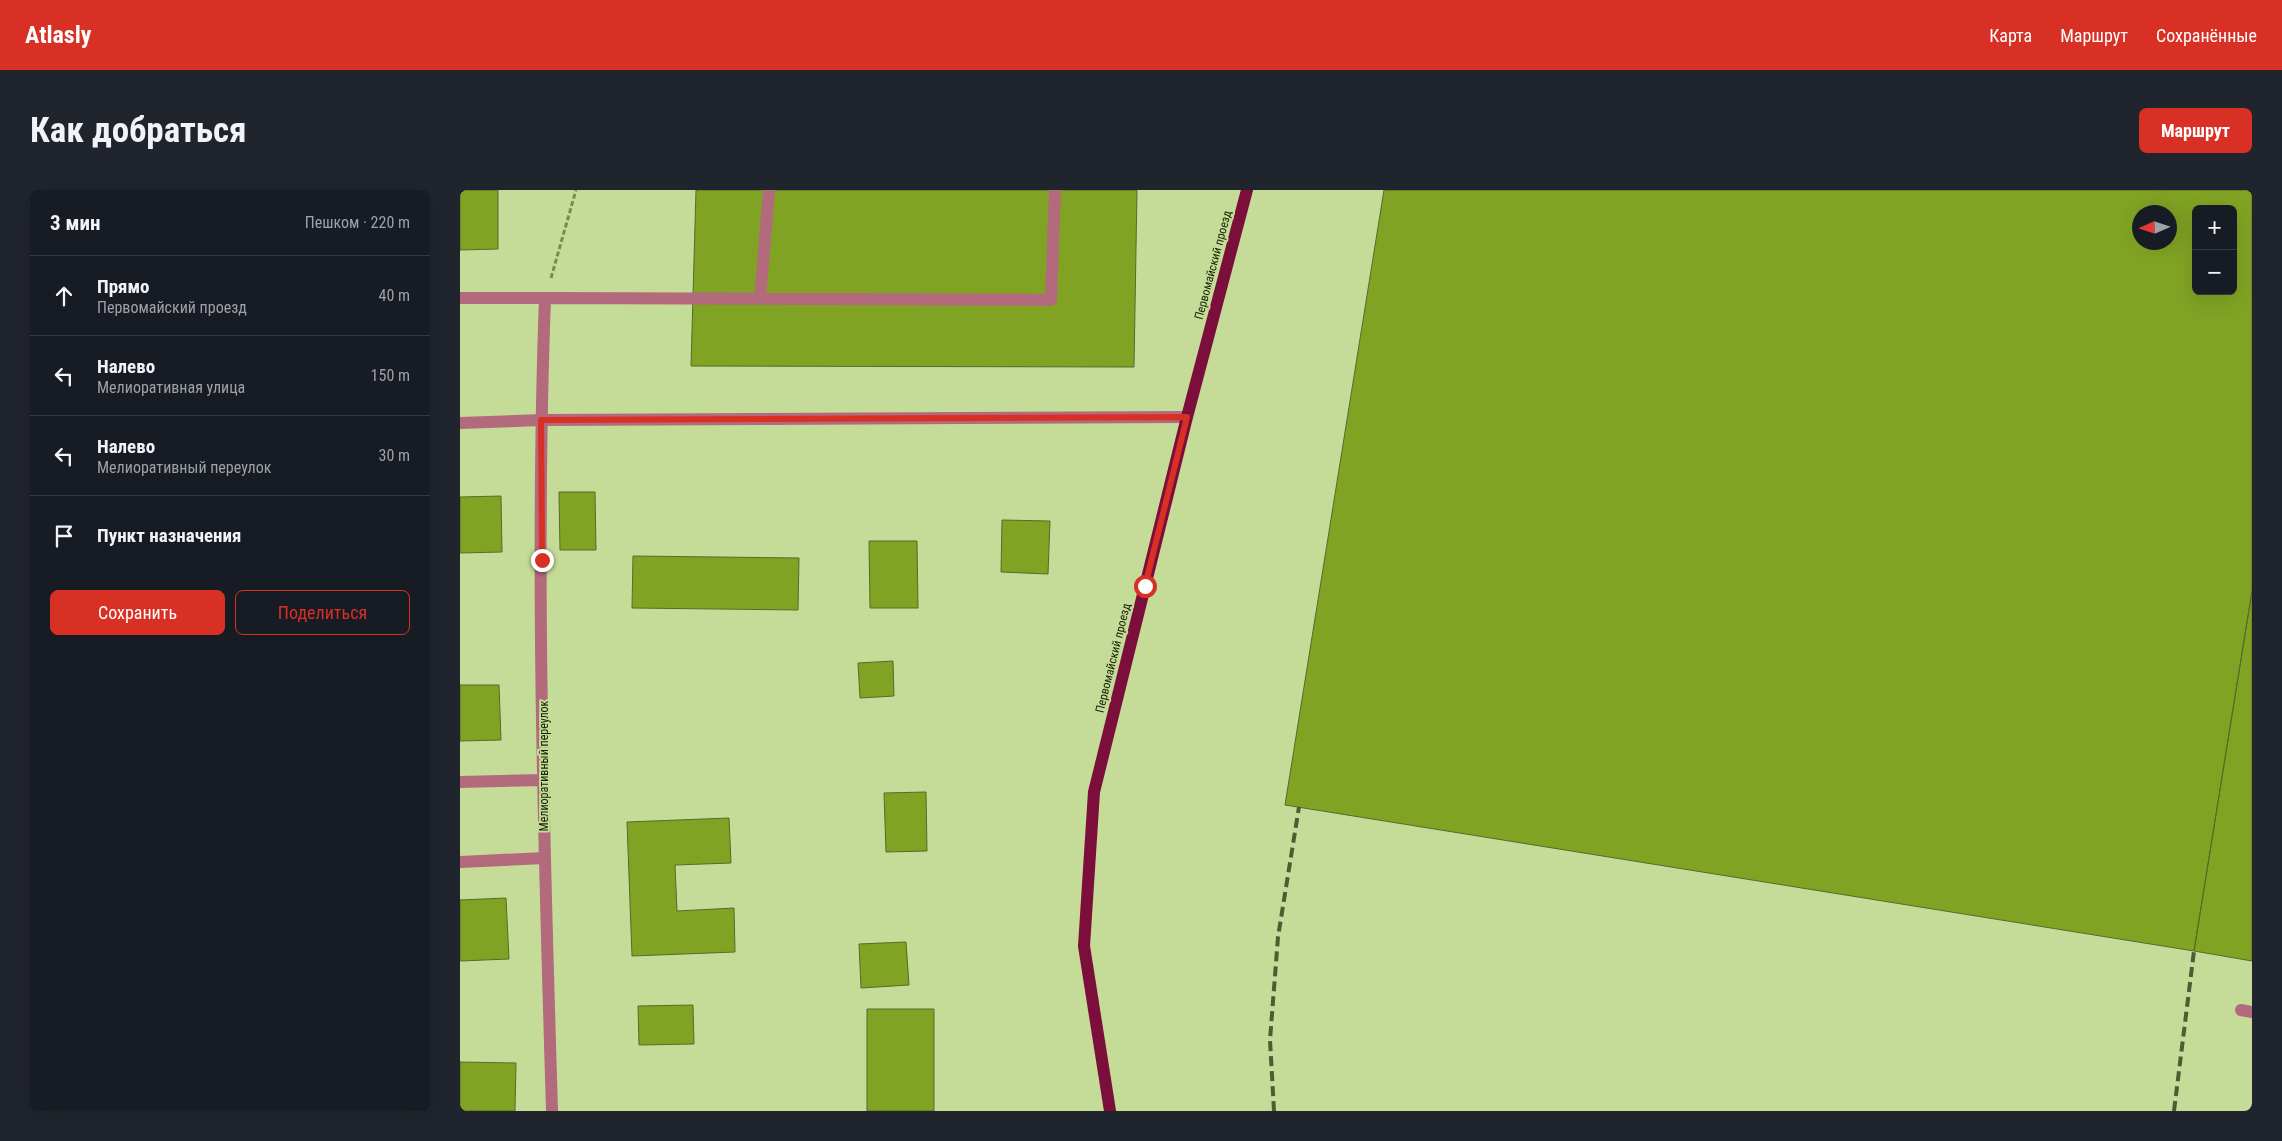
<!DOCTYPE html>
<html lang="ru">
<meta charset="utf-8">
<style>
:root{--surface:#171b24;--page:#20242c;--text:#f1f3f6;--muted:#9ea1a6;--line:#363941;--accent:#d93025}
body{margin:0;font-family:"Roboto Condensed",sans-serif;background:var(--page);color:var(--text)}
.controls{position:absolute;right:15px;top:15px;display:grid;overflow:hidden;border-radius:8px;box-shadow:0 5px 20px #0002}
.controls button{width:45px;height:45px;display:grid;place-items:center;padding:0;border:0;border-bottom:1px solid var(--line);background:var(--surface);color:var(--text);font:25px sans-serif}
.compass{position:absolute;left:1672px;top:15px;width:45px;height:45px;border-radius:50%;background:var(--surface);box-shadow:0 5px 20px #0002;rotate:267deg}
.stop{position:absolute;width:15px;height:15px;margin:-11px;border:4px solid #d93025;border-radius:50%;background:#fff}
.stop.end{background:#d93025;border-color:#fff;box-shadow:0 1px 5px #0008}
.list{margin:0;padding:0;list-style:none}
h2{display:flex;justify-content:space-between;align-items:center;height:65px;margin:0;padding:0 20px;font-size:21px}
h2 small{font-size:16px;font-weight:400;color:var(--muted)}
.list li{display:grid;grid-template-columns:32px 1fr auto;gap:15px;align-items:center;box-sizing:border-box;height:80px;padding:0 20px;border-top:1px solid var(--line)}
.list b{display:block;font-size:19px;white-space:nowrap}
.list p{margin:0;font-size:16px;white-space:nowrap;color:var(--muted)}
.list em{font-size:16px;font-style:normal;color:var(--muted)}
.actions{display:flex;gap:10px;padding:15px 20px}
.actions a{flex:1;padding:11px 0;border:1px solid var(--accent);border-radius:8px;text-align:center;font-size:18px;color:var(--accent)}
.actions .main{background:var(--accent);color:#fff}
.icon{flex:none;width:28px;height:28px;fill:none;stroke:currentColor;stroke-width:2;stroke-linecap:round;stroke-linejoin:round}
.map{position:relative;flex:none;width:1792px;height:921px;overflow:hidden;border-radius:8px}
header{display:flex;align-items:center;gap:30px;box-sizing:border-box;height:70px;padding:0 25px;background:var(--accent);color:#fff}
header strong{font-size:24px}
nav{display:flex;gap:28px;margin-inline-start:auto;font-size:18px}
.intro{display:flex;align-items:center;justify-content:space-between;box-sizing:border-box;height:120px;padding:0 30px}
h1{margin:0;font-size:35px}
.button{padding:12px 22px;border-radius:8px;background:var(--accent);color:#fff;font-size:18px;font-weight:700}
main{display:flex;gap:30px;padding:0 30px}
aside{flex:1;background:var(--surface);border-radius:8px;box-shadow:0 5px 20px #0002}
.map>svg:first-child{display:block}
</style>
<header>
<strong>Atlasly</strong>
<nav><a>Карта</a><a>Маршрут</a><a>Сохранённые</a></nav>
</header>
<div class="intro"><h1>Как добраться</h1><a class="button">Маршрут</a></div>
<main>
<aside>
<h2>3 мин<small>Пешком · 220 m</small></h2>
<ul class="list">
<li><svg class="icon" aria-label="ahead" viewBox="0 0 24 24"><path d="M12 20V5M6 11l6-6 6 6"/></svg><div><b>Прямо</b><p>Первомайский проезд</p></div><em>40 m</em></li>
<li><svg class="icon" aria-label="left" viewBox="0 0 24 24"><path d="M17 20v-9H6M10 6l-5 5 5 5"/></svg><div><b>Налево</b><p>Мелиоративная улица</p></div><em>150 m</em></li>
<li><svg class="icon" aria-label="left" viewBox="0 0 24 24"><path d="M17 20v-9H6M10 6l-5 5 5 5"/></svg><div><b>Налево</b><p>Мелиоративный переулок</p></div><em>30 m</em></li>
<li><svg class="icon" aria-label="arrive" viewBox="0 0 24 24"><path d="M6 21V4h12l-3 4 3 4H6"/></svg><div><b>Пункт назначения</b></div></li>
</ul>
<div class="actions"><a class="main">Сохранить</a><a>Поделиться</a></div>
</aside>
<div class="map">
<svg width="1792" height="921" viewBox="0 0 1792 921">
<rect width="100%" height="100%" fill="#c4dc97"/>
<path fill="#81a324" stroke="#576b2a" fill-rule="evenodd" d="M0 0H38V59L0 60Z
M236 0H677L674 177 231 176Z
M924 0H1792V401L1734 761 825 615ZM1736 19H1773V101H1736ZM1680 22H1710V52H1680Z
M99 302H135L136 360H100Z
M41 306 42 362 0 363V307Z
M542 330 590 331 588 384 541 382Z
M409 351H457L458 418H410Z
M173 366 339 368 338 420 172 418Z
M1792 401V771L1734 761Z
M433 471 434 506 400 508 398 473Z
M0 495H39L41 550 0 551Z
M466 602 467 661 426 662 424 603Z
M269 628 271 673 215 675 217 721 274 718 275 762 172 766 167 632Z
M46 708 49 769 0 771V710Z
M446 752 449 795 401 798 399 754Z
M233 815 234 854 179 855 178 816Z
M407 819H474V921H407Z
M0 872 56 873 55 921H0Z"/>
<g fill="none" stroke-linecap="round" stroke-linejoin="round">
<path stroke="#798a57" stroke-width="3" stroke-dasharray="5 2.5" stroke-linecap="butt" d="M91 88 116 0"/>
<path stroke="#b26a7c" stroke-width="12" d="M0 108H85
M300 109 309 0
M0 233 81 230 727 227
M0 592 84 590
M0 672 84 668
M1781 820 1792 822
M92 921C84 650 75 378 85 108L591 110 595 0"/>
<path stroke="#7c0e3b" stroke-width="12" d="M650 921 624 756 634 602 727 227 787 0"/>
<path stroke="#4e5b33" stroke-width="4" stroke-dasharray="10 5" stroke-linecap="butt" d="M814 921 810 850 818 747 839 617
M1714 921 1734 761"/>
</g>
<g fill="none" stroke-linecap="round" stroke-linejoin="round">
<path stroke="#d93025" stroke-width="6" d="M82 370 81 230 727 227 685 396"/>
</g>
<g text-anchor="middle" stroke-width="4" stroke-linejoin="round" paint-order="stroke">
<g font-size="12" fill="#161e04" stroke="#c4dc97">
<text transform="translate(753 75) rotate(-75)" y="4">Первомайский проезд</text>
<text transform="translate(653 468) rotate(-76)" y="4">Первомайский проезд</text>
<text transform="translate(84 576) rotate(-90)" y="4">Мелиоративный переулок</text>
</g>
</g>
</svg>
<div class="controls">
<button>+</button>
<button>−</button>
</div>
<svg class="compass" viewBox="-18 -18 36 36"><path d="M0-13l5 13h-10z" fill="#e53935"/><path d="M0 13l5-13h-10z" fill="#9ea1a6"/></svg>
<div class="stop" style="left:685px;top:396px"></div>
<div class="stop end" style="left:82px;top:370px"></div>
</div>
</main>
